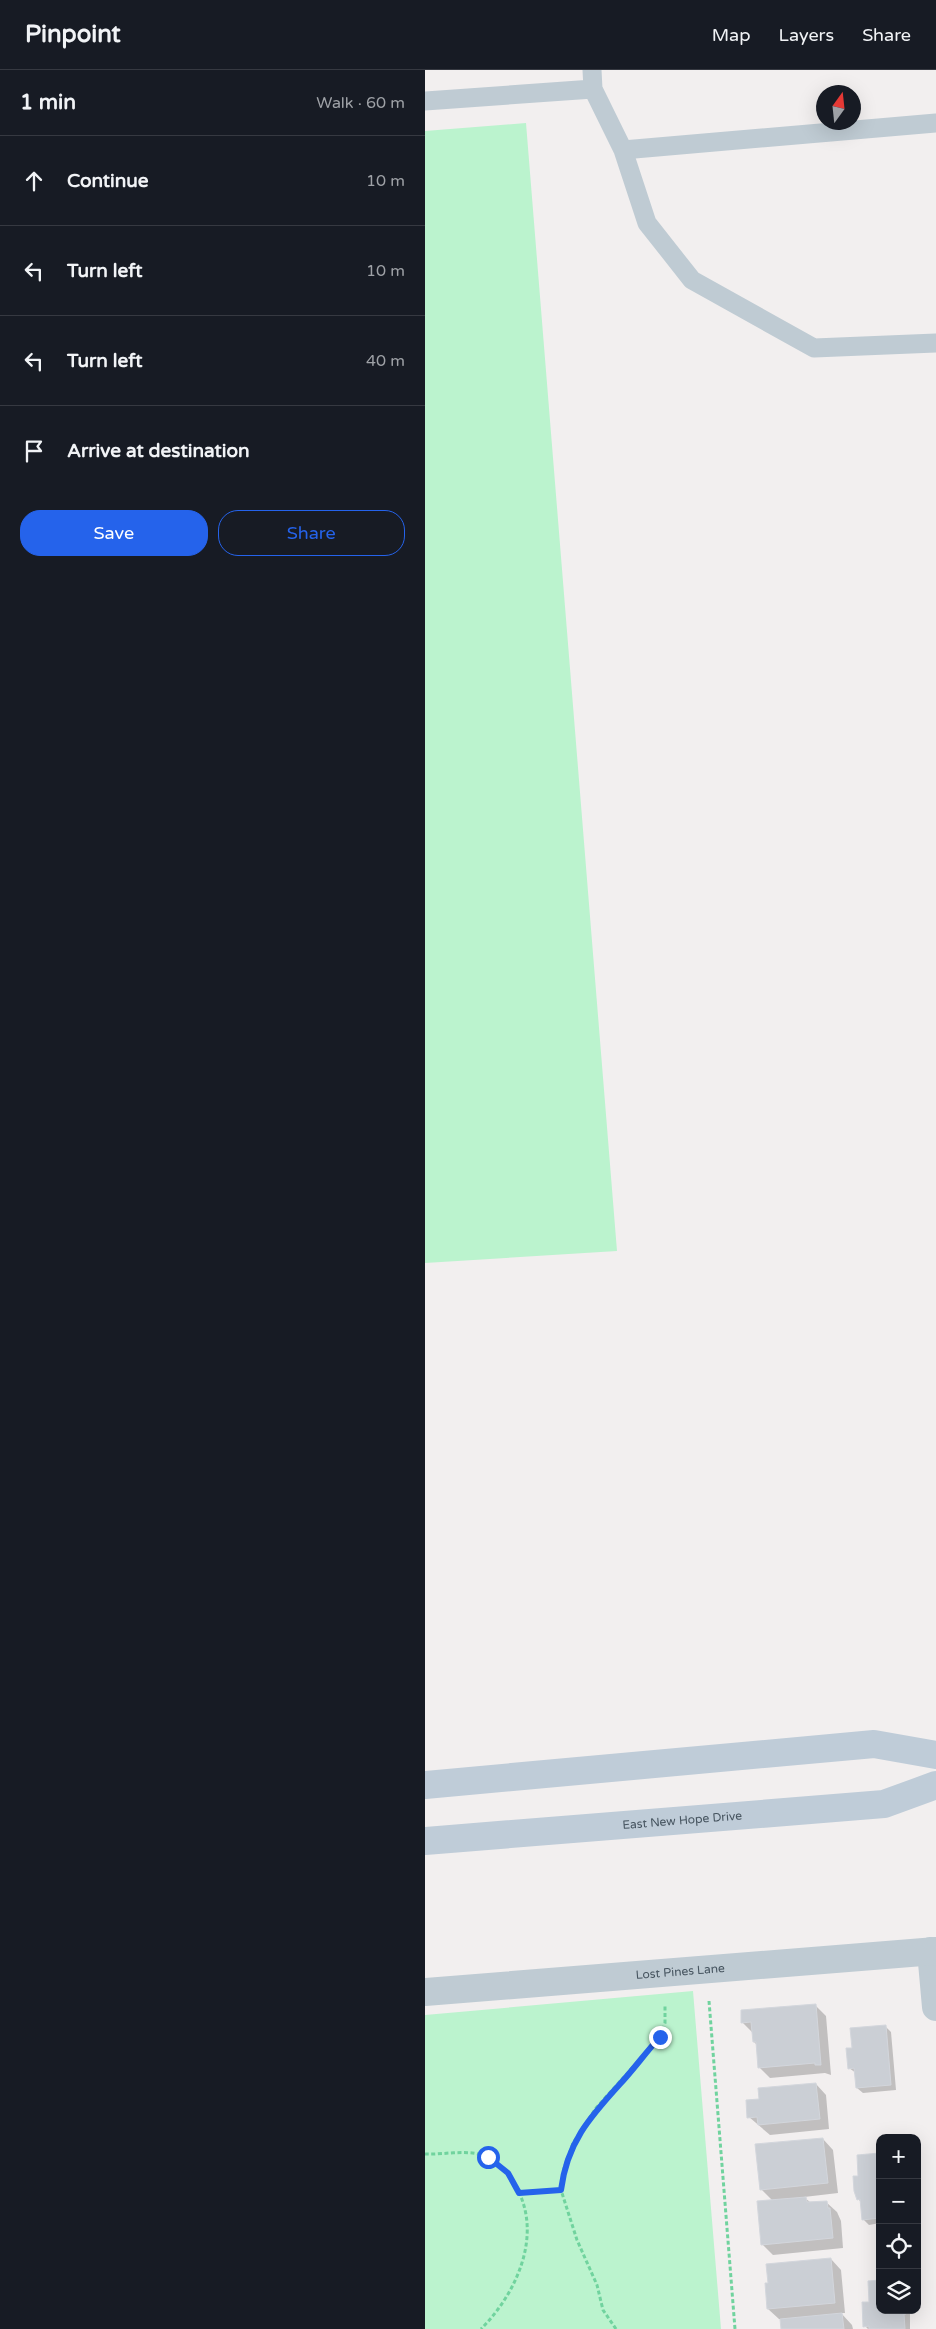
<!DOCTYPE html>
<meta charset="utf-8">
<style>
:root{--surface:#171b24;--page:#20242c;--text:#f1f3f6;--muted:#9ea1a6;--line:#363941;--accent:#2563eb}
body{margin:0;font-family:"Varela Round",sans-serif;background:var(--page);color:var(--text)}
.controls{position:absolute;right:15px;bottom:15px;display:grid;overflow:hidden;border-radius:10px;box-shadow:0 5px 20px #0002}
.controls button{width:45px;height:45px;display:grid;place-items:center;padding:0;border:0;border-bottom:1px solid var(--line);background:var(--surface);color:var(--text);font:25px sans-serif}
.compass{position:absolute;left:391px;top:15px;width:45px;height:45px;border-radius:50%;background:var(--surface);box-shadow:0 5px 20px #0002;rotate:15deg}
.stop{position:absolute;width:15px;height:15px;margin:-11px;border:4px solid #2563eb;border-radius:50%;background:#fff}
.stop.end{background:#2563eb;border-color:#fff;box-shadow:0 1px 5px #0008}
.list{margin:0;padding:0;list-style:none}
h2{display:flex;justify-content:space-between;align-items:center;height:65px;margin:0;padding:0 20px;font-size:21px}
h2 small{font-size:16px;font-weight:400;color:var(--muted)}
.list li{display:grid;grid-template-columns:32px 1fr auto;gap:15px;align-items:center;box-sizing:border-box;height:90px;padding:0 20px;border-top:1px solid var(--line)}
.list b{display:block;font-size:19px;white-space:nowrap}
.list em{font-size:16px;font-style:normal;color:var(--muted)}
.actions{display:flex;gap:10px;padding:15px 20px}
.actions a{flex:1;padding:11px 0;border:1px solid var(--accent);border-radius:20px;text-align:center;font-size:18px;color:var(--accent)}
.actions .main{background:var(--accent);color:#fff}
.icon{flex:none;width:28px;height:28px;fill:none;stroke:currentColor;stroke-width:2;stroke-linecap:round;stroke-linejoin:round}
.map{position:relative;flex:none;width:511px;height:2259px;overflow:hidden}
header{display:flex;align-items:center;gap:30px;box-sizing:border-box;height:70px;padding:0 25px;background:var(--surface);border-bottom:1px solid var(--line)}
header strong{font-size:24px}
nav{display:flex;gap:28px;margin-inline-start:auto;font-size:18px}
main{display:flex}
aside{flex:1;background:var(--surface)}
.map>svg:first-child{display:block}
</style>
<header>
<strong>Pinpoint</strong>
<nav><a>Map</a><a>Layers</a><a>Share</a></nav>
</header>
<main>
<aside>
<h2>1 min<small>Walk · 60 m</small></h2>
<ul class="list">
<li><svg class="icon" aria-label="ahead" viewBox="0 0 24 24"><path d="M12 20V5M6 11l6-6 6 6"/></svg><div><b>Continue</b></div><em>10 m</em></li>
<li><svg class="icon" aria-label="left" viewBox="0 0 24 24"><path d="M17 20v-9H6M10 6l-5 5 5 5"/></svg><div><b>Turn left</b></div><em>10 m</em></li>
<li><svg class="icon" aria-label="left" viewBox="0 0 24 24"><path d="M17 20v-9H6M10 6l-5 5 5 5"/></svg><div><b>Turn left</b></div><em>40 m</em></li>
<li><svg class="icon" aria-label="arrive" viewBox="0 0 24 24"><path d="M6 21V4h12l-3 4 3 4H6"/></svg><div><b>Arrive at destination</b></div></li>
</ul>
<div class="actions"><a class="main">Save</a><a>Share</a></div>
</aside>
<div class="map">
<svg width="511" height="2259" viewBox="0 0 511 2259">
<rect width="100%" height="100%" fill="#f2efef"/>
<path fill="#bbf3ce" d="M101 53 192 1181 0 1193V61Z
M268 1921 296 2259H0V1945Z"/>
<path fill="#0003" d="M390 1935 401 1946 406 2005 400 2003 345 2008 334 1997 333 1976 329 1972 328 1963 317 1952Z
M460 1956 466 1962 471 2020 438 2023 432 2018 431 2003 424 1998Z
M391 2014 401 2025 404 2059 345 2065 324 2047Z
M398 2069 408 2080 413 2123 379 2127 386 2133 401 2132 412 2142 416 2151 418 2178 348 2185 337 2174 348 2131 336 2119Z
M455 2084V2153L444 2155 438 2149 437 2133 433 2129 435 2107Z
M406 2189 416 2200 420 2243H416L427 2255 428 2259H357L356 2249H354L343 2239Z
M455 2240H485V2259H443L440 2256Z"/>
<path fill="#cbcfd5" stroke="#d3d6dc" d="M391 1934 396 1995H390V1993L333 1998 331 1972H328L326 1952 316 1953V1940Z
M461 1955 466 2015 431 2018 429 1998 423 1999 421 1978H427L425 1958Z
M391 2013 395 2049 333 2055 332 2047 322 2048 321 2030 334 2029 333 2018Z
M398 2068 403 2113 335 2120 330 2074Z
M455 2083V2148L437 2150 435 2129 432 2130 429 2121 428 2106H433L432 2085Z
M381 2127 382 2132 402 2131 403 2138H405L408 2168 336 2175 332 2131Z
M406 2188 410 2233 342 2239 340 2213H343L341 2194Z
M455 2210V2240H481V2244H479L480 2259H444V2256L438 2257 437 2232H444L443 2211Z
M417 2243 419 2259H356L355 2249Z"/>
<g fill="none" stroke-linecap="round" stroke-linejoin="round">
<path stroke="#70d39e" stroke-width="3" stroke-dasharray="4 2.5" stroke-linecap="butt" d="M284 1931 310 2259
M0 2084C19 2085 47 2078 64 2088 75 2094 83 2105 90 2115 119 2163 92 2223 56 2259
M94 2123 136 2120
M191 2259 178 2240 172 2215 152 2170 136 2120 139 2098 148 2073 171 2038 235 1967 240 1953V1935"/>
<path stroke="#bfcbd3" stroke-width="19" d="M167 0 168 19 198 80 511 53
M0 31 168 19
M198 80 222 153 267 210 389 278 511 273"/>
<g stroke="#bfcbd3" stroke-width="28">
<path d="M506 1881 511 1937"/>
<path id="s1" d="M0 1922 511 1881"/>
</g>
<g stroke="#bfccd8" stroke-width="28">
<path d="M0 1715 449 1674 511 1685"/>
<path id="s2" d="M0 1771 459 1734 511 1715"/>
</g>
</g>
<g fill="none" stroke-linecap="round" stroke-linejoin="round">
<path stroke="#2563eb" stroke-width="6" d="M63 2087 83 2103 94 2123 136 2120C142 2073 164 2048 195 2014 209 1999 221 1982 235 1967"/>
</g>
<g text-anchor="middle" stroke-width="5" stroke-linejoin="round" paint-order="stroke">
<g font-size="12" fill="#46545f" stroke="#fff">
<text dy="4" stroke="none"><textPath href="#s2" startOffset="258">East New Hope Drive</textPath></text>
<text dy="4" stroke="none"><textPath href="#s1" startOffset="256">Lost Pines Lane</textPath></text>
</g>
</g>
</svg>
<div class="controls">
<button>+</button>
<button>−</button>
<button><svg class="icon" aria-label="locate" viewBox="0 0 24 24"><circle cx="12" cy="12" r="6"/><path d="M12 2v4M12 18v4M2 12h4M18 12h4"/></svg></button>
<button><svg class="icon" aria-label="layers" viewBox="0 0 24 24"><path d="M12 4l9 5-9 5-9-5zM3 14l9 5 9-5"/></svg></button>
</div>
<svg class="compass" viewBox="-18 -18 36 36"><path d="M0-13l5 13h-10z" fill="#e53935"/><path d="M0 13l5-13h-10z" fill="#9ea1a6"/></svg>
<div class="stop" style="left:63px;top:2087px"></div>
<div class="stop end" style="left:235px;top:1967px"></div>
</div>
</main>
